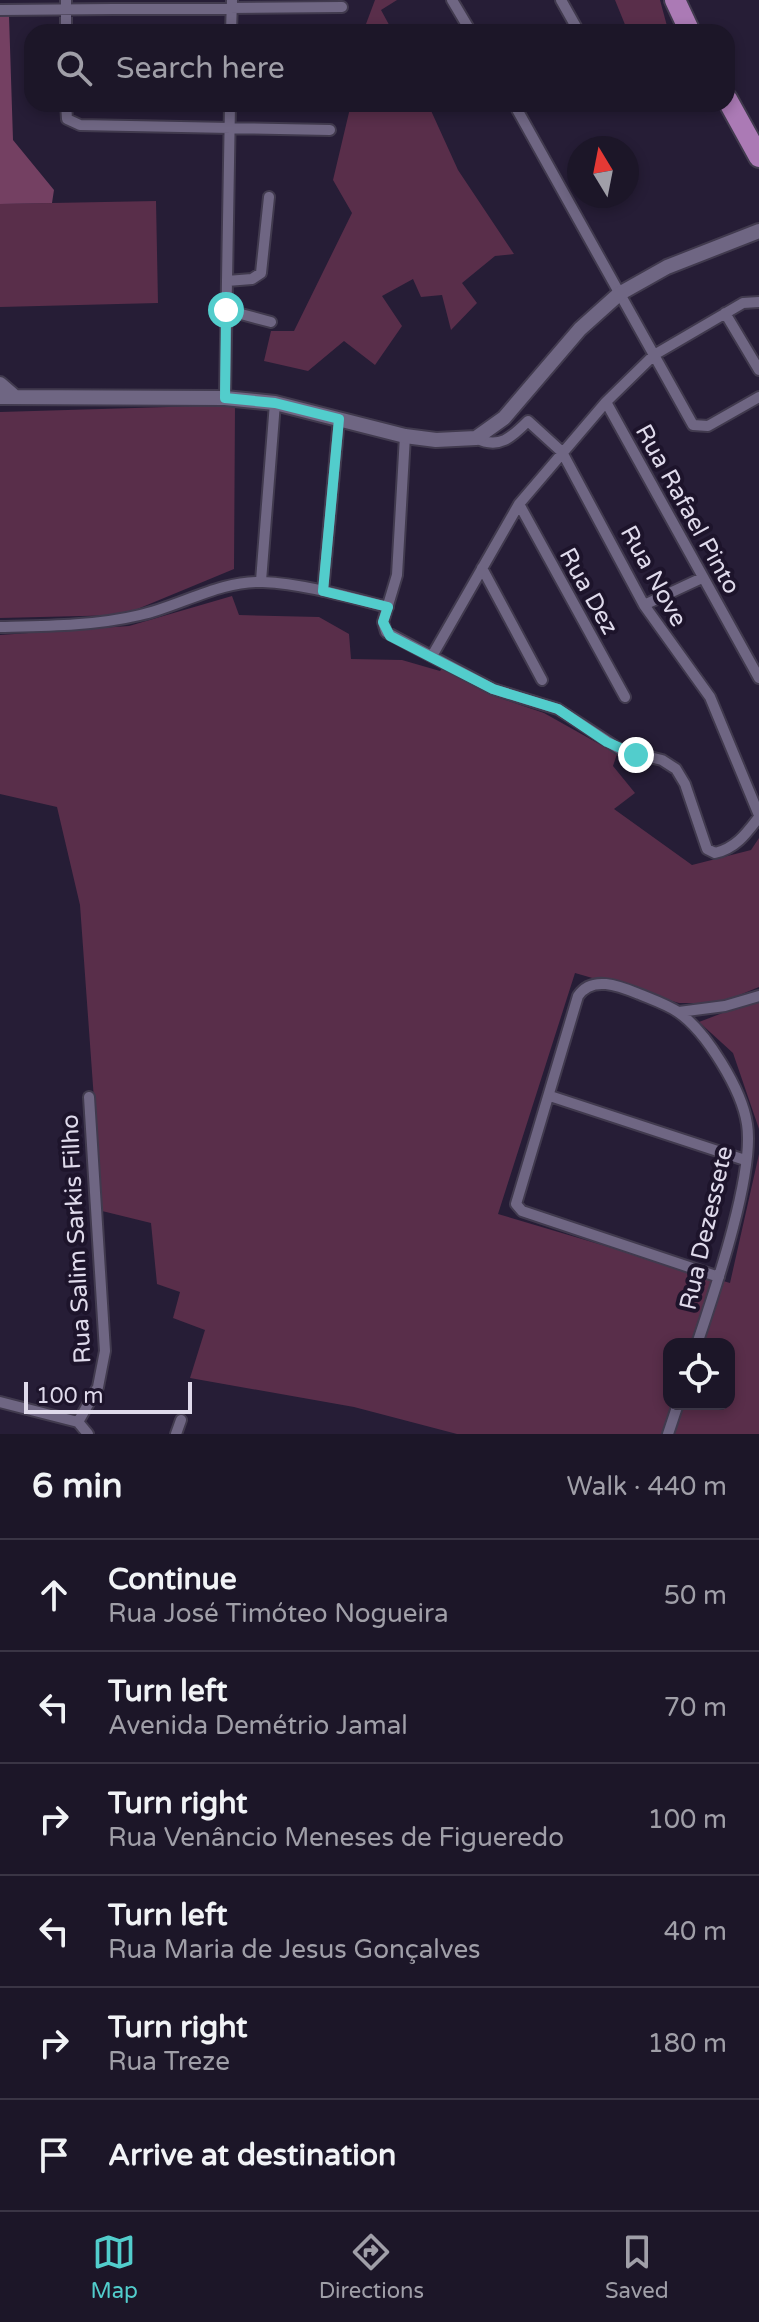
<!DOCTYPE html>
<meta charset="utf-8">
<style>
:root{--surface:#1c1628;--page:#251f30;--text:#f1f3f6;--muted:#a09fa8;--line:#3a3545;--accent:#52cdcc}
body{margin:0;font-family:"Varela Round",sans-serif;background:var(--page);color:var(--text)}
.controls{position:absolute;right:24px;bottom:24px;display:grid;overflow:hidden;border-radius:16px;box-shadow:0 4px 12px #0003}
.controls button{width:72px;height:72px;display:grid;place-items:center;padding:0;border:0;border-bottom:2px solid var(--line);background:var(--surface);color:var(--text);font:40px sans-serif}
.compass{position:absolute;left:567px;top:136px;width:72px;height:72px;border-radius:50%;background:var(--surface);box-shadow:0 4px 12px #0003;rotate:350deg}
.scale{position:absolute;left:24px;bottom:20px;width:168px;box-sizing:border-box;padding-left:8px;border:4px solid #dfdaeb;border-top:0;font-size:22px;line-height:28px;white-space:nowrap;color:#dfdaeb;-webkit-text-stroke:6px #1d142b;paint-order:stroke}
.stop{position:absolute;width:24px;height:24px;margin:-18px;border:6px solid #52cdcc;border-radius:50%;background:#fff}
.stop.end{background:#52cdcc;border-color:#fff;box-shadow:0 2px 8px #0008}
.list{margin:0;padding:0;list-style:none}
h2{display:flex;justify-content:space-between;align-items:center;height:104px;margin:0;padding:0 32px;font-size:34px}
h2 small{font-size:26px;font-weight:400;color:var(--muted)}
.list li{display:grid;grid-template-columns:52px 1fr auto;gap:24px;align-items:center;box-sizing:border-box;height:112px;padding:0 32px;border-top:2px solid var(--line)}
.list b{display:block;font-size:30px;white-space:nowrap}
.list p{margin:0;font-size:26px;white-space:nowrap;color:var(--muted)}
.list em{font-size:26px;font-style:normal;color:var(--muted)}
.icon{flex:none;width:44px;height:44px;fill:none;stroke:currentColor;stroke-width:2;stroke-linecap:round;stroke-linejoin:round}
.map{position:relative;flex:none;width:759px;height:1434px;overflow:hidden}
.search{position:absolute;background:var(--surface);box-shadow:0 4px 12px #0003;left:24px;right:24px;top:24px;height:88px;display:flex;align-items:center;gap:20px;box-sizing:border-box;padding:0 28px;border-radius:24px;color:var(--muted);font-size:30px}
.sheet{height:776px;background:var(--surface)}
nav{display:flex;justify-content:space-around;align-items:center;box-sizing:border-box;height:112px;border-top:2px solid var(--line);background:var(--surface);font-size:22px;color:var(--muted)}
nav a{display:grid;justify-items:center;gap:4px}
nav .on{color:var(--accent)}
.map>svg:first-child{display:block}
</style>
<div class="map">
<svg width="759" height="1434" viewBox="0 0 759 1434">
<rect width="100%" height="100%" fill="#261d36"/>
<path fill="#592e4a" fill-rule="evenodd" d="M375 0H397L381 10 393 32H363Z
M615 0H660L667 26 659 32H628Z
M351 104H428L458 170 514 254 495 256 462 283 477 303 451 330 442 295 421 297 413 279 382 296 402 326 375 365 344 341 308 371 264 361 271 331H294L352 213 333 180Z
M156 201 158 303 0 307V204Z
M235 405 234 569 123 615 0 618V412Z
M232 596 239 615 319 617 349 634 351 659 402 660 440 671 445 664 491 695 544 713 617 754 613 766 635 793 614 809 692 865 751 850 759 838V987L720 1003H679L575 973 498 1214 730 1283 759 1154V1434H457L354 1407 190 1378 205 1330 173 1318 180 1292 157 1284 151 1223 102 1211 80 905 57 807 0 794V635L129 626ZM669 1344H729V1404H669Z
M759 999V1129L733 1053 699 1022Z"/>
<path fill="#744062" d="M0 16H9L13 140 54 190 52 203 0 204Z"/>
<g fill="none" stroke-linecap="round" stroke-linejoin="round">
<g stroke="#413a4e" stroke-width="14">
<path id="street" d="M452 0 471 32
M561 0 579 32
M0 10 342 7
M66 32V0
M231 32 232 0
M66 104 67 119 80 125 330 130
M514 104 693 425 708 426 759 397
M227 281 252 279 261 273 269 197
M226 310 271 322
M725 313 759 370
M225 398 230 104
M606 402 759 678
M405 436 397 575 383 622 386 632 493 689 558 709 621 750 662 760 676 769 685 784 707 849 715 853C736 848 746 834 759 817
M476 438C499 450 512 437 528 421L562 452 644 605 710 697 759 815
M519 504 625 697
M482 568 542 680
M261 581 275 403
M323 591 339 419
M644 605 702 578
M0 627C46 626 94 626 140 615 180 606 221 580 263 582 305 584 348 597 388 607
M432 656 519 504 606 402 654 355 743 303 759 302
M679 1012 725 1006 759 996
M550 1096 745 1160
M697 1344C714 1293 755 1174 747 1124 742 1090 706 1031 678 1012 666 1004 651 999 639 994 619 986 592 975 578 996L516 1204 522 1211 719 1277
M0 1402 78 1422
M78 1422 98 1387 105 1351 89 1097
M78 1422 88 1434
M176 1434 181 1420
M668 1434 678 1404"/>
</g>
<g stroke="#413a4e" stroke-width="18">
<path id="secondary" d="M0 384 15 397
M0 397 225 398 275 403 405 436 436 440 476 438 504 418 580 329 619 294 667 267 759 231"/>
</g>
<g stroke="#413a4e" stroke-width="24">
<path id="highway" d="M675 0 690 32
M727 99 759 157"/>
</g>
<use href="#street" stroke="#6f6683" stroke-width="10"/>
<use href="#secondary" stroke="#6f6683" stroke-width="14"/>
<use href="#highway" stroke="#ab7ab5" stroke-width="20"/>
</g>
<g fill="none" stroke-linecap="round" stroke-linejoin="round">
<path stroke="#52cdcc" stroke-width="10" d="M226 310 225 398 275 403 339 419 323 591 388 607 383 622 390 636 493 689 558 709 607 742 636 755"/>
</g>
<g text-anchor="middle" stroke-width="8" stroke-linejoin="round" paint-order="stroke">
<g font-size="24" fill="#dfdaeb" stroke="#1d142b">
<text transform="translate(688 509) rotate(61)" y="8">Rua Rafael Pinto</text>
<text transform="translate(654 576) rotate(61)" y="8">Rua Nove</text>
<text transform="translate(589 591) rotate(61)" y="8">Rua Dez</text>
<text transform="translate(706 1228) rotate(-77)" y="8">Rua Dezessete</text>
<text transform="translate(76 1239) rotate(-93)" y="8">Rua Salim Sarkis Filho</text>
</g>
</g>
</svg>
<div class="controls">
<button><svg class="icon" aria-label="locate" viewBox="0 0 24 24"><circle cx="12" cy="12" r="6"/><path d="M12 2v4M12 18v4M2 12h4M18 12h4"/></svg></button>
</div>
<svg class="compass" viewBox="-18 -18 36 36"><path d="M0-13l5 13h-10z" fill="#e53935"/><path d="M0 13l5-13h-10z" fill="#a09fa8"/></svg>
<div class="scale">100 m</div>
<div class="stop" style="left:226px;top:310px"></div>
<div class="stop end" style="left:636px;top:755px"></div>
<div class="search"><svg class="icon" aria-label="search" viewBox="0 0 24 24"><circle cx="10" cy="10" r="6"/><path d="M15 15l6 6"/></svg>Search here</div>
</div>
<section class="sheet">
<h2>6 min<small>Walk · 440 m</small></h2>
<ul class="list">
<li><svg class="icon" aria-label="ahead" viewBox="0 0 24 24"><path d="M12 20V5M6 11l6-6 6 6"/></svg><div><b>Continue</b><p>Rua José Timóteo Nogueira</p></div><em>50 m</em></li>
<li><svg class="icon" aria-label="left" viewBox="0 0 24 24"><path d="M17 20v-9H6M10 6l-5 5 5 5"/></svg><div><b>Turn left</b><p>Avenida Demétrio Jamal</p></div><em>70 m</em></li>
<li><svg class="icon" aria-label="right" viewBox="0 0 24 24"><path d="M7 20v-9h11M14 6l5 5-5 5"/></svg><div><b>Turn right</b><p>Rua Venâncio Meneses de Figueredo</p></div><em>100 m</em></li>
<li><svg class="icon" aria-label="left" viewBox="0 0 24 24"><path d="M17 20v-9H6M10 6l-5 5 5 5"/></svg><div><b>Turn left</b><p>Rua Maria de Jesus Gonçalves</p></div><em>40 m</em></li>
<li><svg class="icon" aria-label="right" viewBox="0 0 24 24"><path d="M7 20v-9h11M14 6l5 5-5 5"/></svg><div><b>Turn right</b><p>Rua Treze</p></div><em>180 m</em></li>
<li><svg class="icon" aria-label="arrive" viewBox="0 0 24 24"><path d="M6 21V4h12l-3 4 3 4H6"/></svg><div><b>Arrive at destination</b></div></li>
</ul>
</section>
<nav>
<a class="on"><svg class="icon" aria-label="map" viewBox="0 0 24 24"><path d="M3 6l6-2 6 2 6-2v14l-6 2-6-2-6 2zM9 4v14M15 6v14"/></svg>Map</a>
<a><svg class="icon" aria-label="directions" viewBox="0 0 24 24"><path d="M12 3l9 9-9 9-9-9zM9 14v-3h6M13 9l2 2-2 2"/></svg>Directions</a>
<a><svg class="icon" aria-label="saved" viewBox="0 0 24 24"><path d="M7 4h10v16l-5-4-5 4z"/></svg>Saved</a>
</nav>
